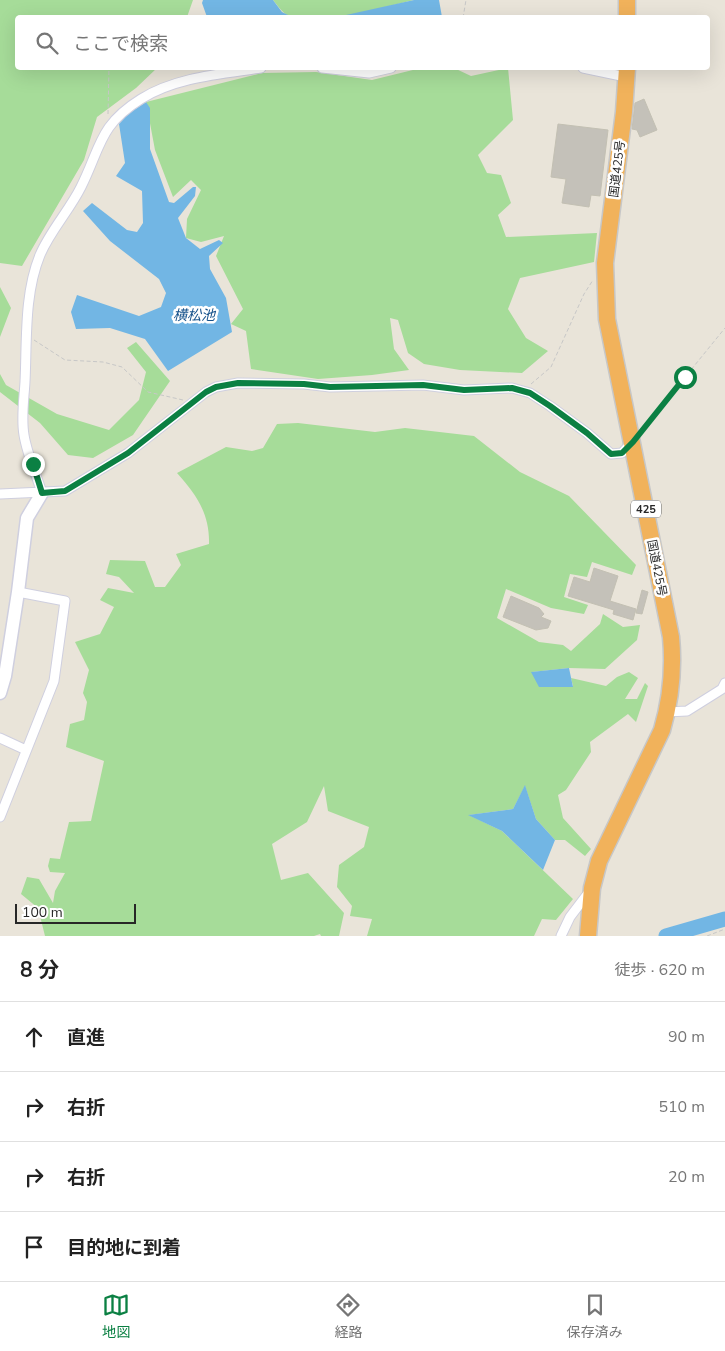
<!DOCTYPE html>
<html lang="ja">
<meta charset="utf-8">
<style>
:root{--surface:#fff;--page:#f2f2f2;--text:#222;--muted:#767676;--line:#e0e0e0;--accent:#0b8043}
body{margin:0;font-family:"Nunito Sans","Noto Sans JP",sans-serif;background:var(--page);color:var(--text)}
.scale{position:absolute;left:15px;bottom:12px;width:121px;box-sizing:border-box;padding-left:5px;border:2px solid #272727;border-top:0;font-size:14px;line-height:18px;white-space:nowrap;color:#272727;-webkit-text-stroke:4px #fff;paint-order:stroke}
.stop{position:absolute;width:15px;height:15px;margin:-11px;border:4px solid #0b8043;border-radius:50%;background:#fff}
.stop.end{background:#0b8043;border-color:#fff;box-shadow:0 1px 5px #0008}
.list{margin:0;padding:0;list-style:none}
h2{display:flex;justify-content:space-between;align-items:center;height:65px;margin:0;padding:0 20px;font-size:21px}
h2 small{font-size:16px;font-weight:400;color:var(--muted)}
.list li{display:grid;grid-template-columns:32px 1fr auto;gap:15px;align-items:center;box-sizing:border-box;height:70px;padding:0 20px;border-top:1px solid var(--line)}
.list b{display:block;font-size:19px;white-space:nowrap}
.list em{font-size:16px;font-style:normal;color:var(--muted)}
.icon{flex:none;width:28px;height:28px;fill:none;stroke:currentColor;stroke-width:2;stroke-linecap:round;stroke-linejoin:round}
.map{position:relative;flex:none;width:725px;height:936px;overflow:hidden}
.search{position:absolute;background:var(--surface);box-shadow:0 5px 20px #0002;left:15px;right:15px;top:15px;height:55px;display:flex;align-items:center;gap:12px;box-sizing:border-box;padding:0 18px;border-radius:5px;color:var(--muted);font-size:19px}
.sheet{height:345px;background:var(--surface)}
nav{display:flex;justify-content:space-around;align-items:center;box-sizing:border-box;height:70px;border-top:1px solid var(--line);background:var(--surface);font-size:14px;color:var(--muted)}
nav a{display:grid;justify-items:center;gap:2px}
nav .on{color:var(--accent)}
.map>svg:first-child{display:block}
</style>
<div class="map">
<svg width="725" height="936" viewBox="0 0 725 936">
<rect width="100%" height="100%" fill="#e9e4d9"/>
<path fill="#a6dc99" d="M0 0H193L187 17 18 18V68H157L136 88 97 117 84 160 22 266 0 263Z
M273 0H414C379 8 329 24 293 17 284 16 279 7 273 0Z
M421 68H454L471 76 508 68 513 120 478 155 487 173 501 175 511 203 498 215 506 237 597 233 594 262 520 278 508 309 526 338 548 351 522 373 460 370 424 364 408 353 398 320 390 318 394 349 409 370 372 375 318 379 251 369 246 331 231 324 243 309 216 256 224 236 201 242 186 238 187 219 201 190 191 180 173 197 155 150 146 102 262 73 316 72 372 80Z
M0 287 11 308 0 337Z
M136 342 170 381 133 435 93 458 68 455 40 423 0 392V374L6 385 57 414 109 430 139 400 146 372 127 348Z
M298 423 375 432 405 428 474 436 520 472 569 496 636 565 632 575 592 562 587 577 570 574 564 597 588 605 584 614 551 608 506 589 497 618 539 642 563 645 571 651 600 624 603 614 623 627 640 625 637 640 605 669 569 668 532 672 573 686 571 678 606 686 617 677 629 672 638 678 625 699H637L645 683 648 686 636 722 628 714 590 742 591 752 566 790 558 795 563 818 591 849 585 856 565 840H555L536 819 525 786 513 809 469 815 502 831 573 899 556 920 542 919 534 936H367L372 919 350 916 352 906 337 887 339 865 364 847 369 827 328 811 324 786 307 822 272 844 281 880 308 873 344 913 339 936H321L320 934 314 936H45L38 908 21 894 27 877 39 879 53 903 55 891 65 873 50 872 48 866 50 858 60 859 69 822 91 821 104 761 66 747 70 724 84 720 87 702 83 693 89 670 75 642 100 634 114 607 100 600 108 588 134 593 119 577 106 574 110 560 145 561 155 587H165L181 565 176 554 209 544C210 514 196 494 177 473L226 447 252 451 263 448 277 424Z"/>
<path fill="#72b6e4" d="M203 0H273L282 12 292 17H207L202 3Z
M414 0H439L442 17H337Z
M146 102 150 108V149L169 202 174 203 193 187H196L195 196 178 218 186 238 200 249 219 240 223 243 209 256 210 269 226 298 232 332 168 371 145 339 110 328 76 329 71 312 77 295 139 316 161 307 166 293 159 279 110 241 83 211 92 203 127 230 137 232 143 223 142 191 116 176 125 163 119 124 129 113Z
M569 668 573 687H539L531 672Z
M525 785 536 819 555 840 543 870 502 831 468 815 513 809Z"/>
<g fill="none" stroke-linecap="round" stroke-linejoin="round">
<path stroke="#72b6e4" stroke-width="15" d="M666 936 725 919"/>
</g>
<path fill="#c4c1b9" stroke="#c3c0b3" d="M644 99 657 130 640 137 637 130 632 129 635 103Z
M558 124 608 130 600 196 591 195 589 207 562 203 566 179 551 177Z
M594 568 618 576 610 601 636 609 633 620 613 614 614 610 568 596 574 577 590 582Z
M642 590 648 592 642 614 636 613Z
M511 596 539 608 544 614 541 617 551 621 548 628 536 630 503 617Z"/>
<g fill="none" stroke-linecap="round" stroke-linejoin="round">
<g stroke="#cfcfdf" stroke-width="11">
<path id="street" d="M322 68 369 73 391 68
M583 68 626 77
M42 493C36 474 27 454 24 435 21 418 24 399 25 382 27 341 24 294 40 255 50 231 69 211 81 187 101 147 99 125 141 99 176 77 222 74 261 68
M0 494 65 491 128 453 206 392 216 387 238 383 304 384 330 387 423 385 464 390 512 388 530 393 550 406 587 433 611 454 622 453 632 442
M667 712 687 711 722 689 725 683
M0 738 26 750
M0 817 54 681 65 601 18 592
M561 936 570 917 589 892"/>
</g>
<g stroke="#cfcfdf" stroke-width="15">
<path id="secondary" d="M0 693 5 676 18 592 27 518 42 493"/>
</g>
<g stroke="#c7c7c7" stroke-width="19">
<path id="highway" d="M627 0V18
M588 936 592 888 599 861 662 730C671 699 674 669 671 637L607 319 605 263 624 112 627 68"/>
</g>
<path stroke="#c7c7c7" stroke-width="1" stroke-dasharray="4 2.5" stroke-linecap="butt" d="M463 18 466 0
M108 114 109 68
M34 340 65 360 103 362 122 367 148 392 183 400
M531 384 551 367 584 294 593 280
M642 430 725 328
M707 936 725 929"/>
<use href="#street" stroke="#fff" stroke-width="9"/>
<use href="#secondary" stroke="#fff" stroke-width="12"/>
<use href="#highway" stroke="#f1b25b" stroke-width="16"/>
</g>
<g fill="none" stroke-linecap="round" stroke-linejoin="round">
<path stroke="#0b8043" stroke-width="6" d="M33 464 42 493 65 491 128 453 206 392 216 387 238 383 304 384 330 387 423 385 464 390 512 388 530 393 550 406 587 433 611 454 622 453 633 442 685 377"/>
</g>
<g text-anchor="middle" stroke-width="5" stroke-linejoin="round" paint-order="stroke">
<rect fill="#fff" stroke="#686868" stroke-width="1" x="631" y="500.5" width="30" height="17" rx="4"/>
<g font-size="11" font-weight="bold" fill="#272727">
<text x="646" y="513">425</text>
</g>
<g font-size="12" fill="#272727" stroke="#fff">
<text transform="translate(617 169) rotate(-83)" y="4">国道425号</text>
<text transform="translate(657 568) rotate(79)" y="4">国道425号</text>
</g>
<g font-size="14" font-style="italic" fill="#16528b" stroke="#fff">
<text x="194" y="320">横松池</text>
</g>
</g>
</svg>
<div class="scale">100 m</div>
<div class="stop" style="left:685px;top:377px"></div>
<div class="stop end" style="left:33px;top:464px"></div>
<div class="search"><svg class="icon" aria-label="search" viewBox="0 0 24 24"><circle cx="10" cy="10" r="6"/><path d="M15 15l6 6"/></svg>ここで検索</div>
</div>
<section class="sheet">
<h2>8 分<small>徒歩 · 620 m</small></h2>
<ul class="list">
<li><svg class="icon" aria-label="ahead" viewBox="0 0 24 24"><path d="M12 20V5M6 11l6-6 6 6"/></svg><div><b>直進</b></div><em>90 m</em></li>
<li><svg class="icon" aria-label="right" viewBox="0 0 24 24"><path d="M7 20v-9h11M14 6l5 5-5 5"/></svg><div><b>右折</b></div><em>510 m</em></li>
<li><svg class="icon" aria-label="right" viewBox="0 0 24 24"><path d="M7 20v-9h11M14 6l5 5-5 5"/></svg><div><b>右折</b></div><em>20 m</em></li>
<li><svg class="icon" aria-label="arrive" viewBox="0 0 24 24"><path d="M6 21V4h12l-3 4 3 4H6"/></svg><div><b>目的地に到着</b></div></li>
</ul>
</section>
<nav>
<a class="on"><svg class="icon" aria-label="map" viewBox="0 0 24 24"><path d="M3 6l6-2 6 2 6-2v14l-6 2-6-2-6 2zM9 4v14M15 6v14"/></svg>地図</a>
<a><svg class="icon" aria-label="directions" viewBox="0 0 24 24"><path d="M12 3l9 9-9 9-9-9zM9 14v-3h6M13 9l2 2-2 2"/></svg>経路</a>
<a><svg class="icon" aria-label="saved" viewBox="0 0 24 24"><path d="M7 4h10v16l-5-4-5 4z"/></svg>保存済み</a>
</nav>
